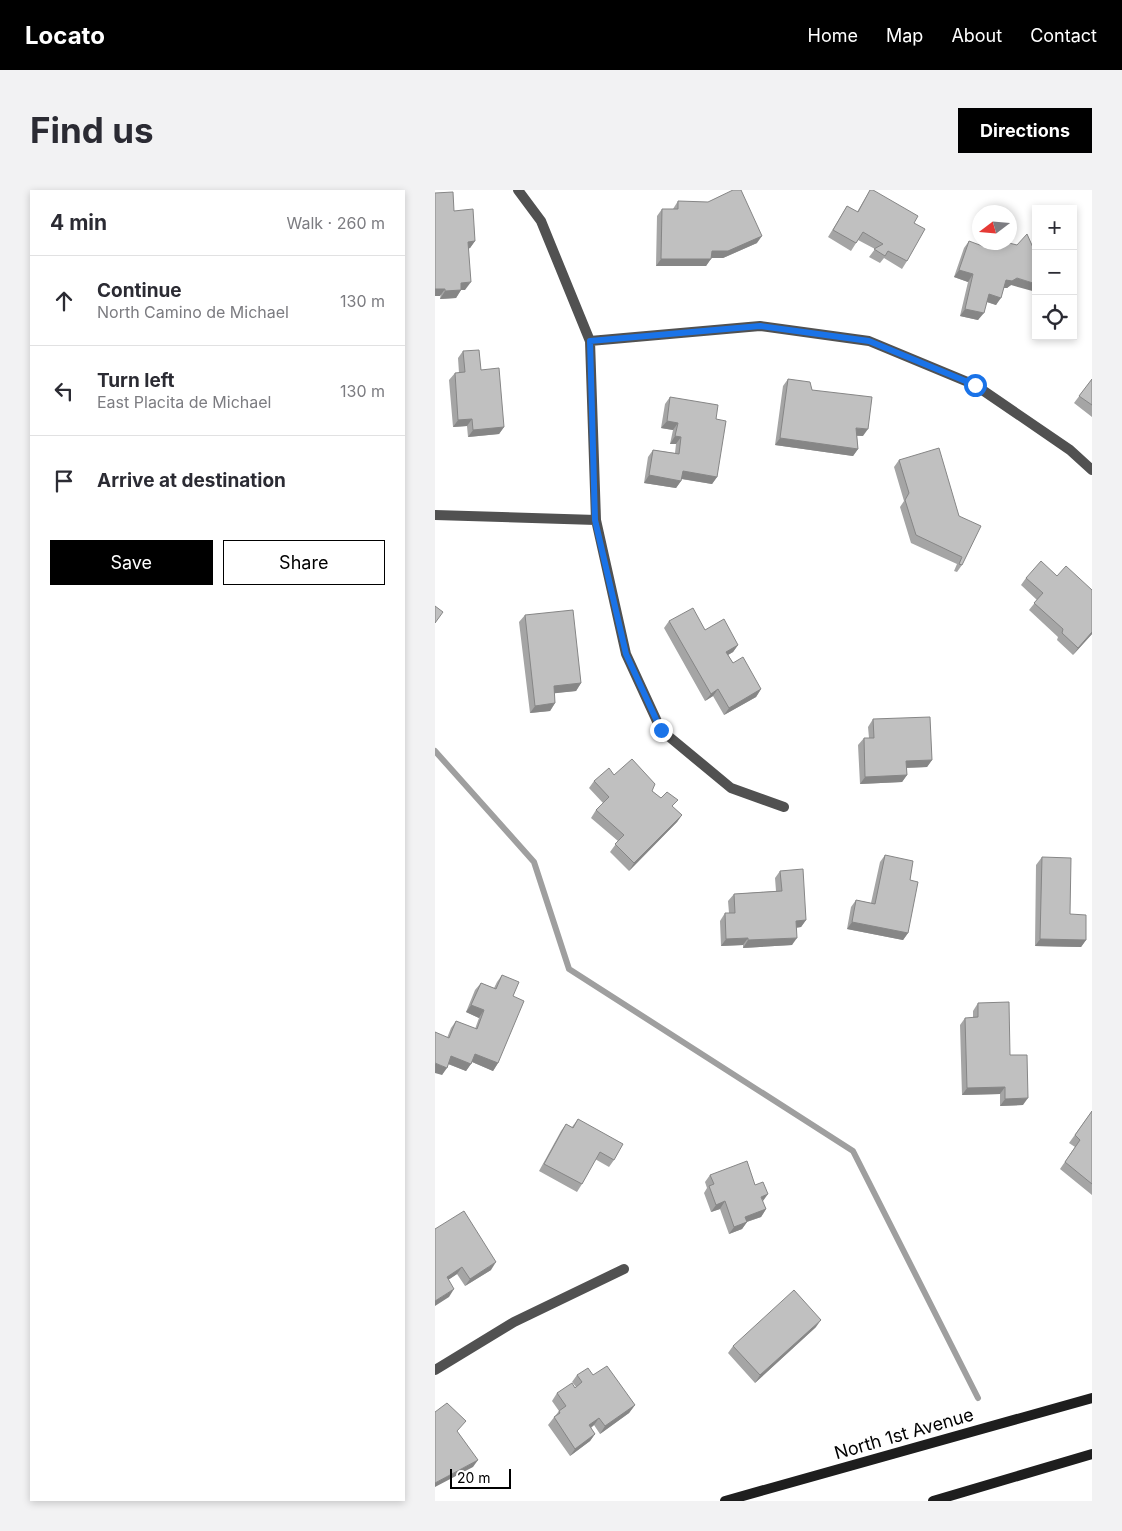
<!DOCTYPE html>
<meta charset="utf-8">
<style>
:root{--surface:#fff;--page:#f2f2f3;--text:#2b2b33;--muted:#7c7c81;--line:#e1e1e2;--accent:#000}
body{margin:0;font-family:Inter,sans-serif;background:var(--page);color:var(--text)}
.controls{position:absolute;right:15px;top:15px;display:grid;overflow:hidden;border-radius:0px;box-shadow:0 2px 8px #0003}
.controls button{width:45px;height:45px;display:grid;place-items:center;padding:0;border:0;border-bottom:1px solid var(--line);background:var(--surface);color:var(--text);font:25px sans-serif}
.compass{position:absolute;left:537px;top:15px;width:45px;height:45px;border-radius:50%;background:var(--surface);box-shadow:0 2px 8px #0003;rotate:254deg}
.scale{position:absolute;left:15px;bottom:12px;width:61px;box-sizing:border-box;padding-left:5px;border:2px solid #000;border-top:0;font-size:14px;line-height:18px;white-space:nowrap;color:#000;-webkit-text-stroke:4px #fff;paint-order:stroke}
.stop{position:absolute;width:15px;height:15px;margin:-11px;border:4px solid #1a73e8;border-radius:50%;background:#fff}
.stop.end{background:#1a73e8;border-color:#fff;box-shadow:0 1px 5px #0008}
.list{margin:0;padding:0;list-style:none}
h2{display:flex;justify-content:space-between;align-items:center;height:65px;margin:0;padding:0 20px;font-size:21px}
h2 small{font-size:16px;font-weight:400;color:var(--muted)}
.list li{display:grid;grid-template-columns:32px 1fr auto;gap:15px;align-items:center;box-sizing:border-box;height:90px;padding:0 20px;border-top:1px solid var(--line)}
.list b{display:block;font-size:19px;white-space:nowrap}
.list p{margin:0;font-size:16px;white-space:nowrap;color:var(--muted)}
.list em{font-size:16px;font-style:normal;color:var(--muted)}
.actions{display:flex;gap:10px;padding:15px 20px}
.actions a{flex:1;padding:11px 0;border:1px solid var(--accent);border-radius:0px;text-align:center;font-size:18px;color:var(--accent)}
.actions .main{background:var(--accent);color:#fff}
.icon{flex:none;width:28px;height:28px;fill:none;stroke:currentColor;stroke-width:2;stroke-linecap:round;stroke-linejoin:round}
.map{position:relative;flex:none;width:657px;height:1311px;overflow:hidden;border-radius:0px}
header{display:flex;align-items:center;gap:30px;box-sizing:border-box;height:70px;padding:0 25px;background:var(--accent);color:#fff}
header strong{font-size:24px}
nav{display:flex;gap:28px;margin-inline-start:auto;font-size:18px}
.intro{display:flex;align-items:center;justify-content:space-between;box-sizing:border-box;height:120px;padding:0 30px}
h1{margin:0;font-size:35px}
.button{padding:12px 22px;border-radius:0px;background:var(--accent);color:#fff;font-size:18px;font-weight:700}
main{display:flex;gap:30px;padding:0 30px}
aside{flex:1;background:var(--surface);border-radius:0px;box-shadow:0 2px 8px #0003}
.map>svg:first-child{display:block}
</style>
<header>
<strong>Locato</strong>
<nav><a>Home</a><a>Map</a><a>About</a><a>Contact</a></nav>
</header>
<div class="intro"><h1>Find us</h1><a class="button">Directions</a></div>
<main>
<aside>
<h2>4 min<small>Walk · 260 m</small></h2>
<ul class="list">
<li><svg class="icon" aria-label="ahead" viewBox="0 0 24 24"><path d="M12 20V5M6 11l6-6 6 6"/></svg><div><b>Continue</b><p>North Camino de Michael</p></div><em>130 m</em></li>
<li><svg class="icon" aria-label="left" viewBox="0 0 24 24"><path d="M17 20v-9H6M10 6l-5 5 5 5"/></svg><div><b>Turn left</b><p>East Placita de Michael</p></div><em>130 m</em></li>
<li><svg class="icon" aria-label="arrive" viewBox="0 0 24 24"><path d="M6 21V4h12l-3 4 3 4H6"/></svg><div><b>Arrive at destination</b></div></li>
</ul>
<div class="actions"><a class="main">Save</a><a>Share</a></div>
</aside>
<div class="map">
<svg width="657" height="1311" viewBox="0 0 657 1311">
<rect width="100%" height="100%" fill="#fff"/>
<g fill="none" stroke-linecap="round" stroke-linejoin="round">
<path stroke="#9f9f9f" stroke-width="6" d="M0 561 99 672 134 779 418 961 543 1208"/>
<path stroke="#515151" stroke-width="10" d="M83 0 106 31 155 151 161 330 191 464 226 540 296 598 349 617
M155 151 325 136 434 151 540 195 635 260 657 280
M0 325 161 330
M0 1180 79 1132 189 1079"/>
<path stroke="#1e1e1e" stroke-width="10" d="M290 1311 657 1208
M498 1311 657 1264"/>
</g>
<path fill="#a5a5a5" d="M435 0 479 33 472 71 467 79 449 68 445 73 434 67 440 59 423 50 416 61 393 47 412 16 422 22Z
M243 11 322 53 288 68H276L271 76H221L222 26 227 19H238Z
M19 21 40 51 35 58 33 59 30 100H26L21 108 5 109Z
M534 51 576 95 572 98H569L561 115 552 112 543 130 525 126 533 92 519 87 529 58Z
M28 161 46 180 69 237 64 244 33 247 32 236 18 237 14 190 20 183H24L23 168Z
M353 189 377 200 428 246H422L423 259 418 266 340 255 348 196Z
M657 189V227L639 213Z
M235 207 281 229 282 287 277 294 246 289V291L241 298 209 293 213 267 218 260 240 263 241 254H235L238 240 226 238 230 214Z
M464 270 524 326 527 375 522 382 519 381 522 374 476 353 465 317 469 311 459 277Z
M622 386 657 400V444L638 465 622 450 623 447 594 420 602 410 586 395 591 388Z
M90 425 146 493 141 501 119 503 120 513 115 521 95 523 84 432Z
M234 431 270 440 303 455 298 462 293 465 298 473 326 499 321 507 289 525 278 506 270 511 229 438Z
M438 529 497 570 492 577 472 578V585L467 592 425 594 423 555 429 548H434L433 537Z
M179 585 217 601 247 625 242 632 194 681 175 662 183 651 156 628 161 620 168 613 154 598 159 591Z
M450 665 475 690 473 743 468 750 412 739 416 717 421 710 436 713 445 672Z
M607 667 635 724 651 750 646 757 600 756 601 675Z
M345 681 371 730 366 737 361 738 357 755 308 758V755L286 756 285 731 290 723H294L293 711 299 704 341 701 340 688Z
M67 785 78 806 63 873 58 881 37 872 31 881 13 874 7 885 12 848 16 838 21 831 40 839 44 828 31 822 40 800 46 793 59 798 62 792Z
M543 813 575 865 588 915 565 916V904L527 905 525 835 530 828H538V821Z
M657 921V1005L625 979 640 957 634 953Z
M143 929 179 970 174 977 160 969 147 994 142 1002 104 981 126 941 131 934 137 937Z
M275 985 320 995 331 1019 326 1027 312 1032 307 1039 294 1044 285 1019 276 1022 269 1003 272 998 270 992Z
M0 1039 56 1080 30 1096 22 1084 13 1090 14 1107Z
M381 1137 320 1193 293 1163 298 1156Z
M142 1185H158L200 1215 194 1223 165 1244 159 1235 156 1238 160 1244 155 1251 135 1266 113 1235 124 1221 117 1211 122 1203 141 1197 137 1192Z"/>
<path fill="#868686" d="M327 46 322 53 288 68H271L277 61Z
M40 51 35 58 27 59 33 52Z
M226 69H276L271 76H221Z
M524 80 538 84 533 92 519 87Z
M582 88 601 94V102L576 95 572 98H565L571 90Z
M36 92 30 100H21L26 93Z
M0 99H10L5 106H0Z
M26 100 21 108 5 109 10 101Z
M554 104 566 108 561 115 549 111Z
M530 119 549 123 543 130 525 126Z
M37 229 32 236 18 237 23 230Z
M232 231 243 233 238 240 226 238Z
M69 237 64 244 33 247 38 240Z
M421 238 433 239 428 246 416 245Z
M240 246 246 247 241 254H235Z
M345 248 423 259 418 266 340 255Z
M248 281 282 287 277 294 242 288Z
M214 285 246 291 241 298 209 293Z
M657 442V444L638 465 643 458Z
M303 455 298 462 286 469 291 462Z
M146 493 141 501 113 504 119 496Z
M283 499 278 506 270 511 276 504Z
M326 499 321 507 289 525 294 518Z
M120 513 115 521 95 523 100 516Z
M497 570 492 577 466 578 471 571Z
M472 585 467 592 425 594 430 587Z
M247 625 242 632 194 681 199 673Z
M371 730 366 737 356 738 361 731Z
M417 732 473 743 468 750 412 739Z
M313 748 308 755 286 756 291 749Z
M362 748 357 755 308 758 313 750Z
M605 749 651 750 646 757 600 756Z
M36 815 49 820 44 828 31 822Z
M40 864 63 873 58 881 35 871Z
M16 866 36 874 31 881 11 873Z
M0 873 12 878 7 885 0 883Z
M570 897 565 904 527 905 532 898Z
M593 908 588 915 565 916 570 909Z
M333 1004 328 1011 326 1007Z
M290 1011 285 1019 276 1022 281 1015Z
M331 1019 326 1027 305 1034 310 1027Z
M312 1032 307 1039 294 1044 299 1037Z
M61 1072 56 1080 30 1096 35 1089Z
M27 1077 22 1084 7 1094 12 1087Z
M19 1099 14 1107 0 1116V1111Z
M386 1130 381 1137 320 1193 325 1185Z
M200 1215 194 1223 165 1244 170 1236Z
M164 1228 159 1235 149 1242 154 1235Z
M160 1244 155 1251 135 1266 140 1259Z
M43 1270 38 1277 0 1297V1293Z"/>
<path fill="#c0c0c0" stroke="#868686" d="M298 0H306L327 46 293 61H277L276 69H226L227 19H243V11L273 12Z
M435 0H438L483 26 479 33 490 39 472 71 453 61 450 66 439 59 448 54 428 42 421 53 398 40 412 16 423 22Z
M18 2 19 21 38 19 40 51 33 52 36 92 26 93V100L10 101V99H0V3Z
M592 44 600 62 601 61V94L582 88 577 91 571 90 566 108 554 104 549 123 530 119 538 84 524 80 534 51 550 57 553 52H570L582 55Z
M44 160 46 180 64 178 69 237 38 240 37 229 23 230 20 183 30 182 28 161Z
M353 189 375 192 377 200 437 207 433 239 421 238 423 259 345 248Z
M657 189V215L644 206Z
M235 207 283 215 281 229 291 231 282 287 248 281 246 291 214 285 218 260 244 264 246 247 240 246 243 233 232 231Z
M504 258 524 326 546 336 527 375 524 374 527 367 481 345 470 310 474 303 464 270Z
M606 371 622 386 631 376 657 400V442L643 458 627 443 628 439 599 413 608 403 591 388Z
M0 416 8 422 0 433Z
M258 418 270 440 289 429 303 455 291 462 298 473 308 467 326 499 294 518 283 499 276 504 234 431Z
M138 420 146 493 119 496 120 513 100 516 90 425Z
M495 527 497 570 471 571 472 585 430 587 429 548H439L438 529Z
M197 569 220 594 217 601 226 608 232 602 243 610 237 616 247 625 199 673 180 654 189 645 161 620 174 607 159 591 174 578 179 585Z
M450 665 478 671 475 690 483 692 473 743 417 732 421 710 440 714Z
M607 667 636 668 635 724 651 725V750L605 749Z
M368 679 371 730 361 731 362 748 313 750V748L291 749 290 723H300L299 704 347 701 345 681Z
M67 785 84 792 78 806 89 811 63 873 40 864 36 874 16 866 12 878 0 873V842L14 848 21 831 42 839 49 820 36 815 46 793 61 799Z
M574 812 575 865H592L593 908 570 909V897L532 898 530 828 543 827V813Z
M657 921V994L630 972 645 950 640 945Z
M143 929 188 954 179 970 165 962 147 994 109 974 131 934 138 938Z
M312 971 320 995 328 992 333 1004 326 1007 331 1019 310 1027 312 1032 299 1037 290 1011 281 1015 274 996 279 994 275 985Z
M29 1021 61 1072 35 1089 27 1077 12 1087 19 1099 0 1111V1039Z
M359 1100 386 1130 325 1185 298 1156Z
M172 1176 200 1215 170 1236 164 1228 154 1235 160 1244 140 1259 119 1227 125 1223 124 1221 131 1216 122 1203 137 1193 140 1198 147 1192 142 1185 153 1178 158 1185Z
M12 1213 31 1231 22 1241 43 1270 0 1293V1222Z"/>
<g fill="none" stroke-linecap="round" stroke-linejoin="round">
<path stroke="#1a73e8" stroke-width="6" d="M226 540 191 464 160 330 155 151 325 136 434 151 540 195"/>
</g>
<g text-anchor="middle" stroke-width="4" stroke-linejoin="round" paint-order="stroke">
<g font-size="18" fill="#000" stroke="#fff">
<text transform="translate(469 1244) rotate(-16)" y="6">North 1st Avenue</text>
</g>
</g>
</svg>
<div class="controls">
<button>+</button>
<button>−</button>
<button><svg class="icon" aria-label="locate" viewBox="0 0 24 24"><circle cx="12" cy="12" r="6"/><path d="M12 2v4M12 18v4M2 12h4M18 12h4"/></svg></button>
</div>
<svg class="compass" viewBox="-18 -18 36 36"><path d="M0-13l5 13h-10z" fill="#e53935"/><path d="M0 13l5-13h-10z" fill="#7c7c81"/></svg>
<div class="scale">20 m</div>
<div class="stop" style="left:540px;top:195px"></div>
<div class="stop end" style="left:226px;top:540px"></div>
</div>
</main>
